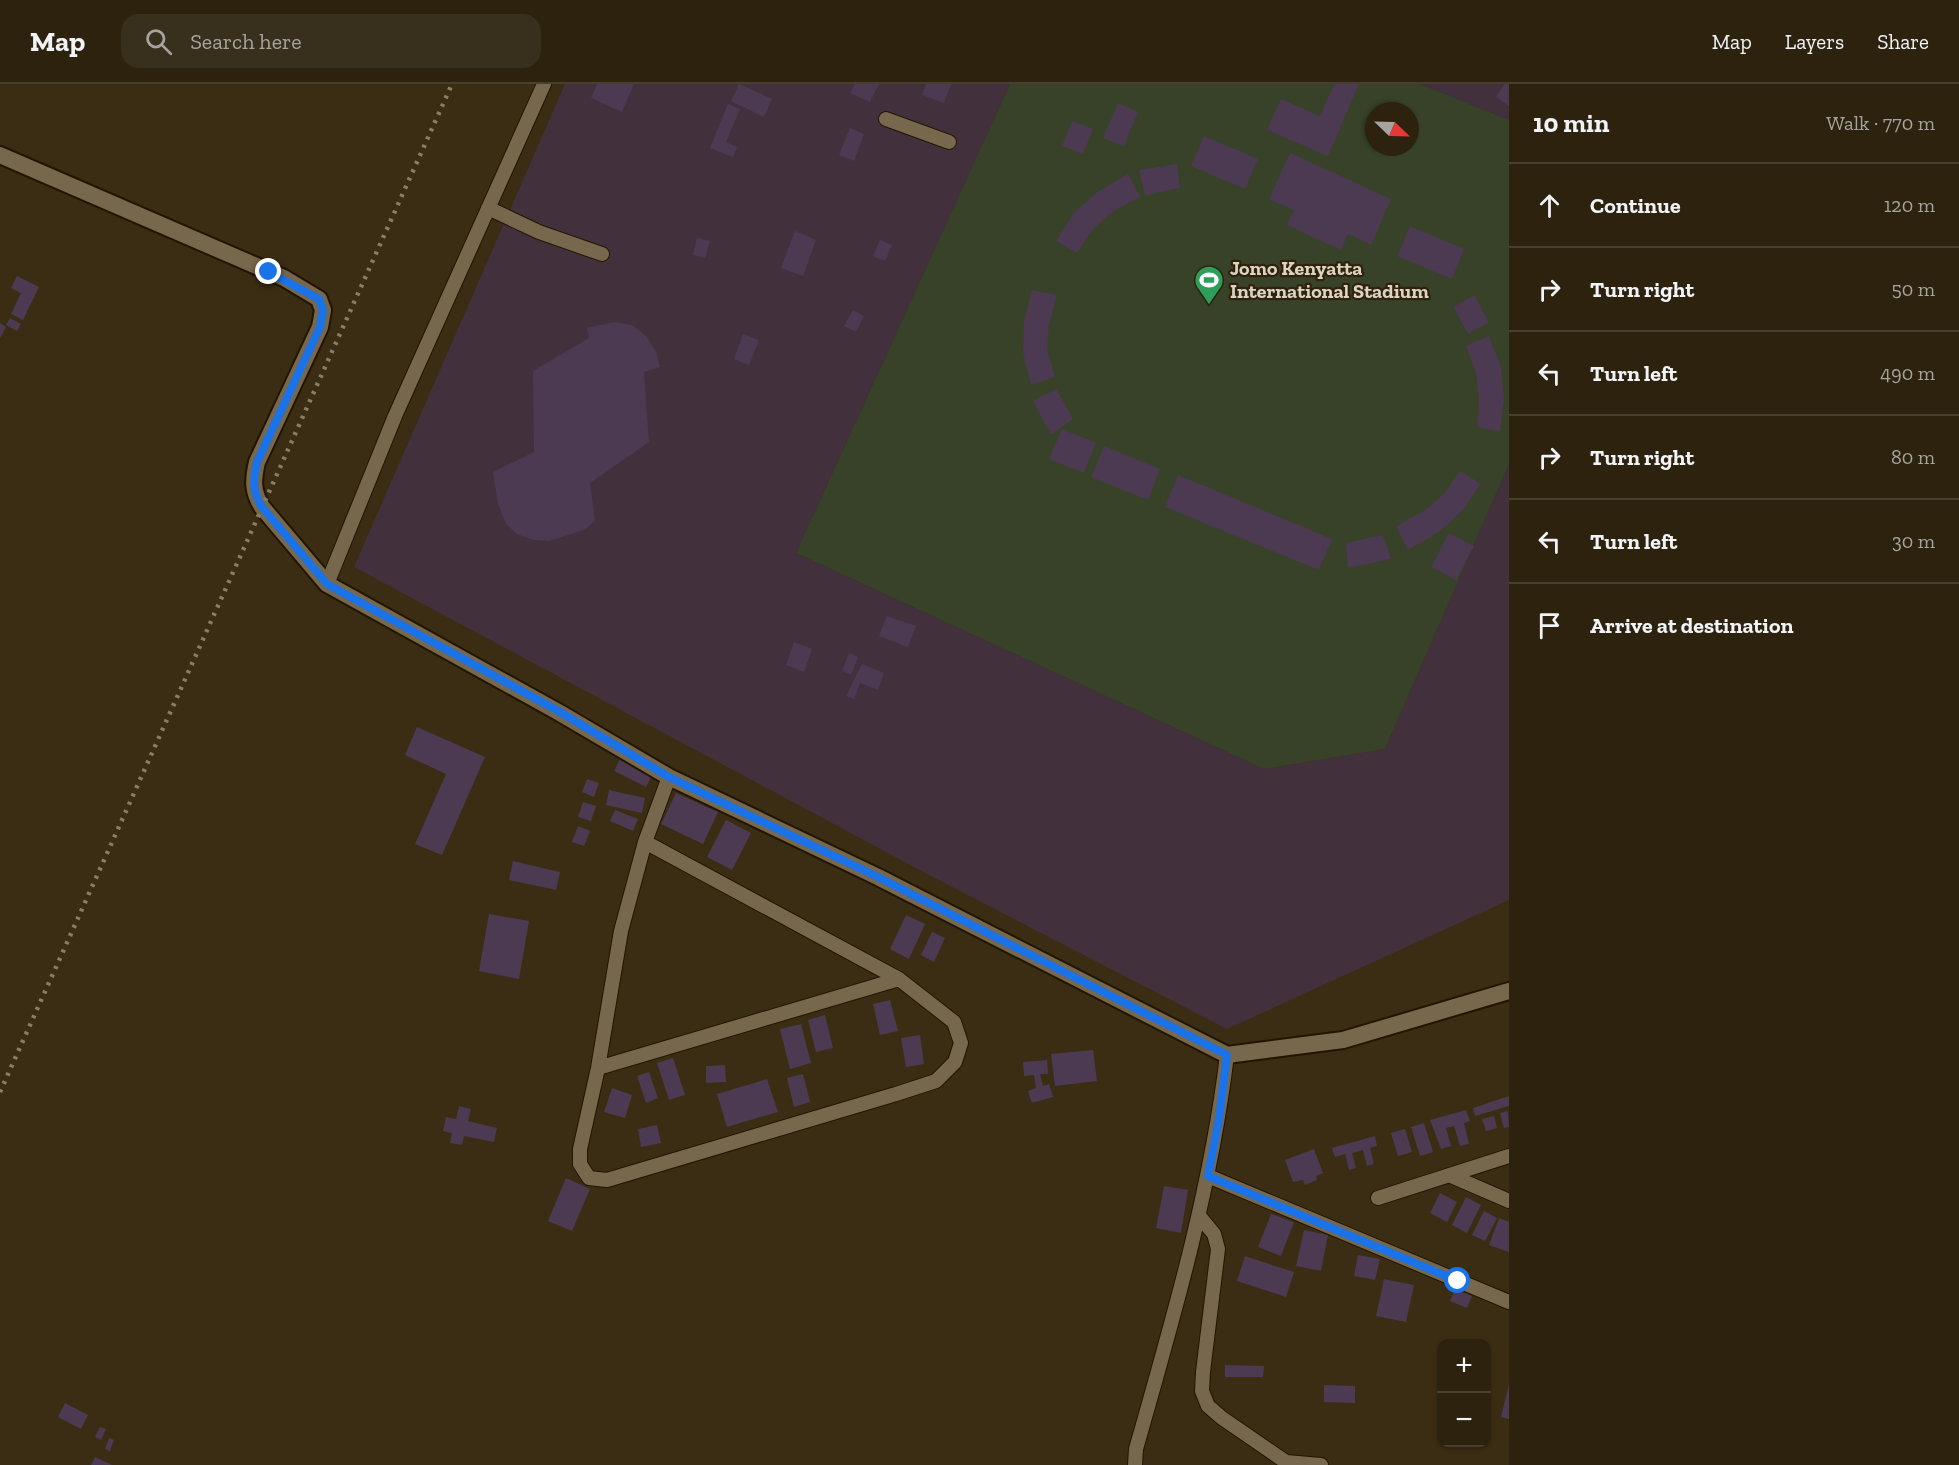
<!DOCTYPE html>
<meta charset="utf-8">
<style>
:root{--surface:#2c220e;--page:#382f1c;--text:#f1f3f6;--muted:#a6a49e;--line:#483f2e}
body{margin:0;font-family:"Zilla Slab",serif;background:var(--page);color:var(--text)}
.controls{position:absolute;right:18px;bottom:18px;display:grid;overflow:hidden;border-radius:12px;box-shadow:0 2px 4px #0004}
.controls button{width:54px;height:54px;display:grid;place-items:center;padding:0;border:0;border-bottom:2px solid var(--line);background:var(--surface);color:var(--text);font:30px sans-serif}
.compass{position:absolute;left:1365px;top:18px;width:54px;height:54px;border-radius:50%;background:var(--surface);box-shadow:0 2px 4px #0004;rotate:113deg}
.stop{position:absolute;width:18px;height:18px;margin:-14px;border:4px solid #1a73e8;border-radius:50%;background:#fff}
.stop.end{background:#1a73e8;border-color:#fff;box-shadow:0 2px 6px #0008}
.list{margin:0;padding:0;list-style:none}
h2{display:flex;justify-content:space-between;align-items:center;height:78px;margin:0;padding:0 24px;font-size:26px}
h2 small{font-size:20px;font-weight:400;color:var(--muted)}
.list li{display:grid;grid-template-columns:39px 1fr auto;gap:18px;align-items:center;box-sizing:border-box;height:84px;padding:0 24px;border-top:2px solid var(--line)}
.list b{display:block;font-size:22px;white-space:nowrap}
.list em{font-size:20px;font-style:normal;color:var(--muted)}
.icon{flex:none;width:33px;height:33px;fill:none;stroke:currentColor;stroke-width:2;stroke-linecap:round;stroke-linejoin:round}
.map{position:relative;flex:none;width:1509px;height:1381px;overflow:hidden}
header{display:flex;align-items:center;gap:36px;box-sizing:border-box;height:84px;padding:0 30px;background:var(--surface);border-bottom:2px solid var(--line)}
header strong{font-size:28px}
nav{display:flex;gap:33px;margin-inline-start:auto;font-size:21px}
.search{width:420px;height:54px;background:var(--page);display:flex;align-items:center;gap:15px;box-sizing:border-box;padding:0 21px;border-radius:18px;color:var(--muted);font-size:22px}
main{display:flex}
aside{flex:1;background:var(--surface)}
.map>svg:first-child{display:block}
</style>
<header>
<strong>Map</strong>
<div class="search"><svg class="icon" aria-label="search" viewBox="0 0 24 24"><circle cx="10" cy="10" r="6"/><path d="M15 15l6 6"/></svg>Search here</div>
<nav><a>Map</a><a>Layers</a><a>Share</a></nav>
</header>
<main>
<div class="map">
<svg width="1509" height="1381" viewBox="0 0 1509 1381">
<rect width="100%" height="100%" fill="#3b2d13"/>
<path fill="#42313c" d="M565 0H1010L796 469 1264 685 1385 665 1509 380V816L1227 945 929 791 354 483Z
M1420 0H1509V36Z"/>
<path fill="#384229" fill-rule="evenodd" d="M1010 0H1420L1509 36V380L1385 665 1264 685 796 469ZM1374 27H1410V63H1374Z"/>
<path fill="#4b3a52" d="M597 0H634L622 28 591 14Z
M739 0 772 15 764 33 731 17Z
M855 0H879L870 18 850 9Z
M926 0H951L944 19 922 11Z
M1334 0H1359L1328 72 1267 46 1281 15 1320 32Z
M1504 0H1509V22L1496 13Z
M1118 19 1138 28 1124 62 1103 54Z
M728 20 740 25 726 58 737 63 733 73 710 64Z
M1072 37 1093 45 1083 70 1062 62Z
M850 44 864 50 854 77 839 71Z
M1204 52 1258 75 1245 105 1191 82Z
M1290 69 1391 115 1371 161 1348 150 1341 166 1287 141 1294 126 1269 115Z
M1177 80 1180 104 1145 111 1139 86Z
M1128 90 1140 113 1112 128 1093 145 1077 169 1056 157 1074 129 1097 108Z
M1410 142 1464 165 1452 195 1397 172Z
M795 147 816 156 803 192 781 184Z
M697 154 710 157 705 174 693 171Z
M880 156 892 161 885 177 873 172Z
M17 192 39 203 23 236 11 230 21 209 11 204Z
M1032 206 1057 211 1049 241 1047 265 1055 293 1031 301 1023 269 1024 238Z
M1474 211 1489 238 1468 250 1453 223Z
M853 226 864 232 856 248 844 242Z
M10 234 21 240 17 247 6 241Z
M614 238 632 241 646 252 656 268 660 283 644 288 649 358 590 399 595 437 584 446 549 457 533 456 517 450 506 440 498 420 493 388 534 368 533 287 589 254 587 244Z
M0 239 6 243 0 254Z
M743 250 759 256 749 281 734 275Z
M1489 252 1501 283 1504 314 1500 348 1477 343 1479 314 1476 289 1466 262Z
M1056 305 1073 335 1051 351 1033 317Z
M1062 345 1096 359 1084 389 1049 375Z
M1104 362 1160 385 1148 416 1091 393Z
M1460 387 1481 400 1462 427 1439 448 1408 466 1396 442 1424 427 1444 410Z
M1178 391 1332 455 1319 486 1165 423Z
M1449 449 1474 462 1456 496 1431 483Z
M1383 451 1391 475 1348 484 1346 459Z
M887 532 916 542 908 563 879 552Z
M794 558 812 565 804 588 786 581Z
M849 569 858 573 851 591 842 587Z
M862 580 884 589 878 606 860 599 854 615 846 612Z
M417 643 485 673 442 771 415 760 446 690 405 671Z
M620 675 652 691 646 703 614 687Z
M587 695 599 699 594 713 582 708Z
M609 706 645 714 642 729 606 721Z
M676 709 718 728 703 760 661 740Z
M583 718 596 722 591 737 578 733Z
M615 726 638 735 633 747 610 737Z
M726 736 751 749 732 786 707 773Z
M578 742 590 747 584 762 572 758Z
M513 777 560 788 556 806 509 796Z
M489 830 529 837 519 895 479 887Z
M906 831 925 840 909 875 890 865Z
M932 848 945 854 934 878 921 871Z
M890 916 898 947 880 951 873 920Z
M825 931 833 964 816 968 808 936Z
M801 940 811 979 790 985 780 945Z
M920 951 924 980 906 983 901 954Z
M1093 966 1097 997 1055 1002 1051 970Z
M673 974 685 1011 669 1016 657 979Z
M1047 976 1048 990H1040L1043 1002 1049 1000 1053 1013 1032 1019 1028 1007 1036 1004 1034 991 1024 992 1023 978Z
M725 981 726 998 706 999V982Z
M649 988 658 1014 646 1019 637 992Z
M803 990 810 1018 794 1023 787 994Z
M767 995 778 1028 727 1043 717 1010Z
M612 1004 632 1011 625 1034 604 1028Z
M1509 1012V1022L1475 1032 1473 1024Z
M459 1022 471 1025 468 1037 497 1044 494 1058 464 1052 462 1061 450 1059 452 1049 443 1047 446 1033 456 1035Z
M1466 1026 1470 1037 1464 1039 1469 1060 1460 1062 1454 1042 1446 1044 1451 1062 1441 1065 1430 1036Z
M1508 1027 1509 1043 1504 1044 1500 1029Z
M1494 1032 1497 1044 1486 1047 1482 1035Z
M1424 1039 1433 1068 1420 1072 1411 1043Z
M657 1041 661 1059 641 1063 638 1045Z
M1405 1045 1412 1068 1398 1072 1391 1049Z
M1375 1052 1377 1062 1370 1064 1374 1080 1367 1082 1363 1066 1352 1069 1356 1084 1349 1086 1345 1070 1335 1073 1332 1064Z
M1314 1065 1323 1089 1316 1092 1317 1096 1305 1101 1303 1096 1293 1098 1285 1076Z
M566 1094 590 1105 572 1147 548 1137Z
M1164 1102 1188 1106 1181 1149 1156 1144Z
M1440 1109 1457 1118 1447 1138 1430 1129Z
M1466 1113 1481 1121 1467 1149 1452 1141Z
M1484 1127 1497 1134 1485 1157 1472 1151Z
M1271 1130 1294 1138 1281 1172 1258 1163Z
M1499 1134 1509 1138V1168L1489 1161Z
M1304 1146 1328 1151 1321 1187 1296 1182Z
M1358 1171 1380 1175 1375 1196 1354 1192Z
M1245 1172 1294 1188 1286 1213 1237 1197Z
M1384 1195 1414 1201 1406 1238 1376 1232Z
M1455 1205 1472 1212 1467 1224 1450 1217Z
M1225 1281 1264 1282 1263 1293H1225Z
M1509 1300V1335L1501 1333Z
M1324 1301 1355 1302V1319L1324 1318Z
M65 1319 88 1331 81 1345 58 1333Z
M100 1343 106 1345 101 1356 95 1353Z
M109 1354 114 1356 110 1367 105 1365Z
M95 1373 112 1381H91Z"/>
<g fill="none" stroke-linecap="round" stroke-linejoin="round">
<g stroke="#221500" stroke-width="16">
<path id="minor" d="M886 35 949 58
M488 124 539 148 602 170
M327 500 395 332 544 0
M645 758 899 895 954 938 961 959 955 978 936 997 896 1010 607 1096 589 1094 580 1080V1065L598 984 621 847 645 758 669 693
M598 984 899 895
M1449 1091 1509 1117
M1208 1092 1509 1218
M1378 1114 1509 1072
M1200 1133 1214 1150 1218 1165 1203 1288 1202 1307 1208 1322 1222 1334 1286 1378 1321 1381
M1135 1381 1136 1365C1173 1235 1211 1105 1227 971"/>
</g>
<g stroke="#221500" stroke-width="20">
<path id="tertiary" d="M0 71 284 194 319 215 323 226 320 243 257 378C253 396 252 407 262 423L327 500 560 629 669 693 878 793 1227 971 1343 956 1509 907"/>
</g>
<use href="#minor" stroke="#77674c" stroke-width="14"/>
<use href="#tertiary" stroke="#77674c" stroke-width="16"/>
<path stroke="#887d68" stroke-width="4.5" stroke-dasharray="3 6" stroke-linecap="butt" d="M0 1008 452 0"/>
</g>
<g fill="none" stroke-linecap="round" stroke-linejoin="round">
<path stroke="#1a73e8" stroke-width="8" d="M269 188 319 215 323 226 320 243 257 378C253 396 252 407 262 423L327 500 560 628 669 693 878 793 1227 971 1219 1035 1208 1092 1458 1197"/>
</g>
<defs>
<g id="stadium-pin" transform="scale(1.5)"><path d="M0 17L-7.5 6A9.5 9.5 0 1 1 7.5 6Z" fill="#2e9e5b" stroke="#302309"/><path d="M0-5a6.5 5 0 1 0 0 10a6.5 5 0 1 0 0-10ZM-3.5-1.8h7v3.6h-7Z" fill="#fff"/></g>
</defs>
<g fill-rule="evenodd">
<use href="#stadium-pin" x="1209" y="196"/>
</g>
<g text-anchor="middle" stroke-width="4.5" stroke-linejoin="round" paint-order="stroke">
<g font-size="20" font-weight="bold" fill="#dbd3c4" stroke="#302309" text-anchor="start">
<text x="1230" y="191">Jomo Kenyatta<tspan x="1230" dy="23">International Stadium</tspan></text>
</g>
</g>
</svg>
<div class="controls">
<button>+</button>
<button>−</button>
</div>
<svg class="compass" viewBox="-18 -18 36 36"><path d="M0-13l5 13h-10z" fill="#e53935"/><path d="M0 13l5-13h-10z" fill="#a6a49e"/></svg>
<div class="stop" style="left:1458px;top:1197px"></div>
<div class="stop end" style="left:269px;top:188px"></div>
</div>
<aside>
<h2>10 min<small>Walk · 770 m</small></h2>
<ul class="list">
<li><svg class="icon" aria-label="ahead" viewBox="0 0 24 24"><path d="M12 20V5M6 11l6-6 6 6"/></svg><div><b>Continue</b></div><em>120 m</em></li>
<li><svg class="icon" aria-label="right" viewBox="0 0 24 24"><path d="M7 20v-9h11M14 6l5 5-5 5"/></svg><div><b>Turn right</b></div><em>50 m</em></li>
<li><svg class="icon" aria-label="left" viewBox="0 0 24 24"><path d="M17 20v-9H6M10 6l-5 5 5 5"/></svg><div><b>Turn left</b></div><em>490 m</em></li>
<li><svg class="icon" aria-label="right" viewBox="0 0 24 24"><path d="M7 20v-9h11M14 6l5 5-5 5"/></svg><div><b>Turn right</b></div><em>80 m</em></li>
<li><svg class="icon" aria-label="left" viewBox="0 0 24 24"><path d="M17 20v-9H6M10 6l-5 5 5 5"/></svg><div><b>Turn left</b></div><em>30 m</em></li>
<li><svg class="icon" aria-label="arrive" viewBox="0 0 24 24"><path d="M6 21V4h12l-3 4 3 4H6"/></svg><div><b>Arrive at destination</b></div></li>
</ul>
</aside>
</main>
